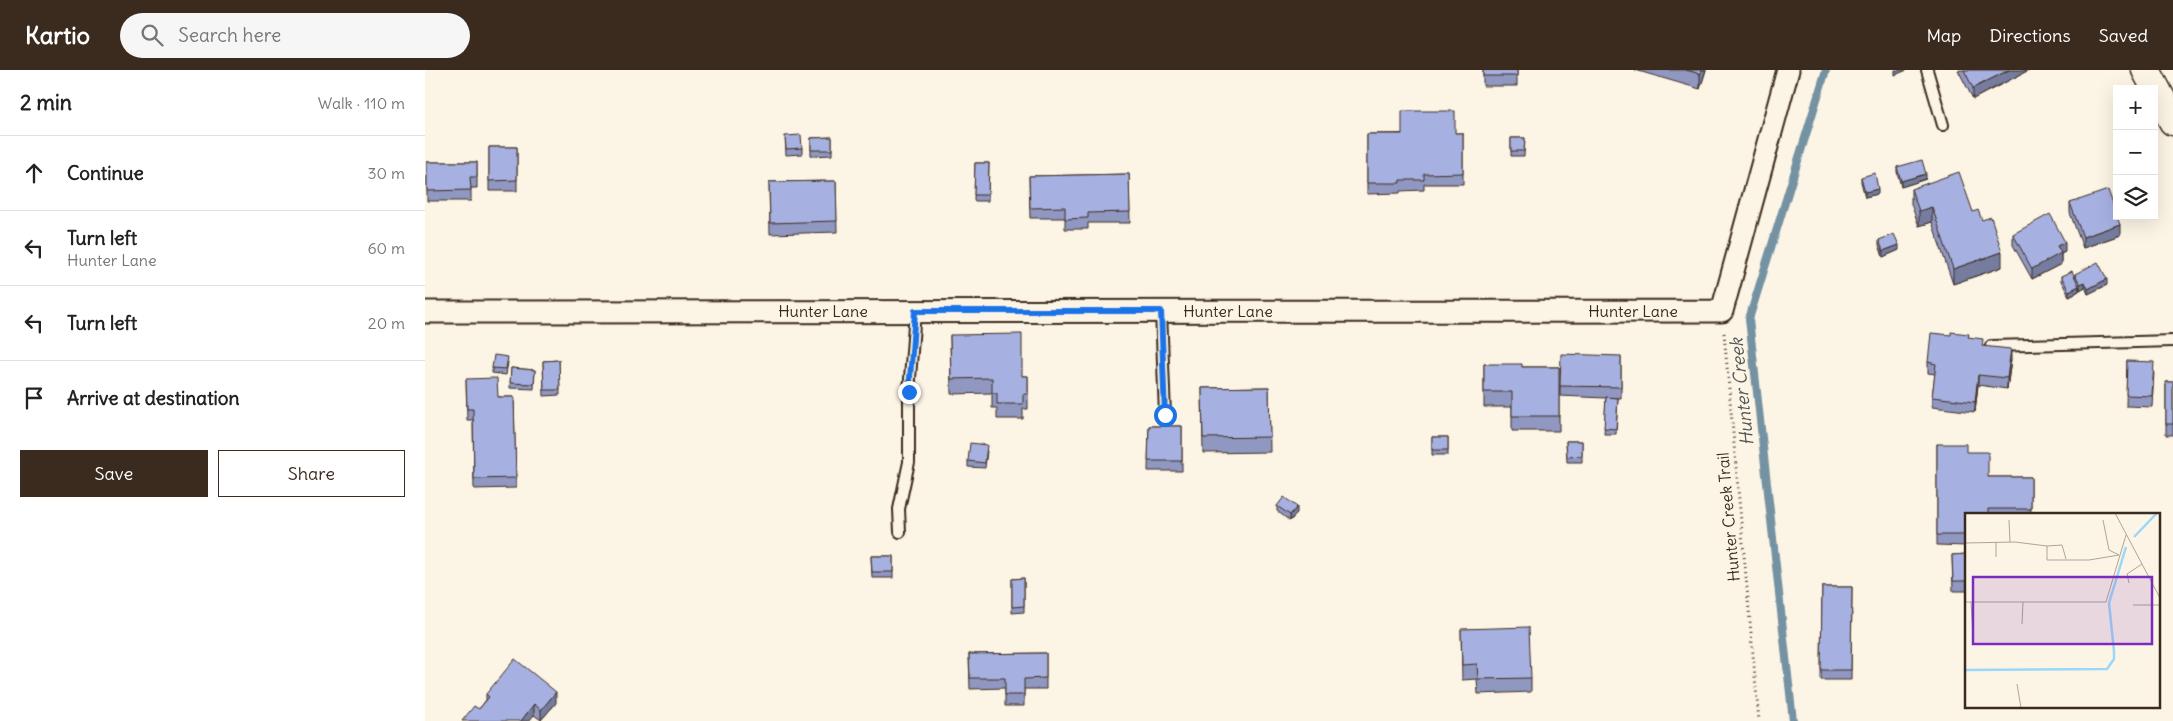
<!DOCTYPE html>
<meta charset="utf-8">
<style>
:root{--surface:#fff;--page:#f6f6f6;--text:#222;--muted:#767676;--line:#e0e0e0;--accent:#3b2a1e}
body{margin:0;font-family:Delius,sans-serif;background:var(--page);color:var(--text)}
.controls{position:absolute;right:15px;top:15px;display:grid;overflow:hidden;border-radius:0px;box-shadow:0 5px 20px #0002}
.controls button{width:45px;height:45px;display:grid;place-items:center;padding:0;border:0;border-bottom:1px solid var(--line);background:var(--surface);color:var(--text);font:25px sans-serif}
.stop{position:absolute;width:15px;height:15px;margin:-11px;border:4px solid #1a73e8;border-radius:50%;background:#fff}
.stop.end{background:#1a73e8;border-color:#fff;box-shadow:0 1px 5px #0008}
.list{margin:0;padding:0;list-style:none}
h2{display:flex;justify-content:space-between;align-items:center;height:65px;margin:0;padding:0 20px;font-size:21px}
h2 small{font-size:16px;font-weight:400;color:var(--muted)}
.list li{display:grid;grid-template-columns:32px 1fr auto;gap:15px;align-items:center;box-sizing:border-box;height:75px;padding:0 20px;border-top:1px solid var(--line)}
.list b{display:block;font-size:19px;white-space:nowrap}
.list p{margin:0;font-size:16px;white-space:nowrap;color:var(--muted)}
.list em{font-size:16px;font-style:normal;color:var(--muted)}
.actions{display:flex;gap:10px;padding:15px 20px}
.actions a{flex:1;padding:11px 0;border:1px solid var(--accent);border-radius:0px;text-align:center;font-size:18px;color:var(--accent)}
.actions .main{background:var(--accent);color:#fff}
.icon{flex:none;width:28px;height:28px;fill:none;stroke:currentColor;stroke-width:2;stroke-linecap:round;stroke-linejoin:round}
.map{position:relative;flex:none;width:1748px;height:651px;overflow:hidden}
header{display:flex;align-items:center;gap:30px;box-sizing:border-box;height:70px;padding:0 25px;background:var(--accent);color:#fff}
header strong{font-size:24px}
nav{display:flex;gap:28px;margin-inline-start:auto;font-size:18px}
.search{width:350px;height:45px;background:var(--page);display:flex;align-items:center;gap:12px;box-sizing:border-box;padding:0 18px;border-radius:28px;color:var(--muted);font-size:19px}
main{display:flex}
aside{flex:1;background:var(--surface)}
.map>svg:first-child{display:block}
</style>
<header>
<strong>Kartio</strong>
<div class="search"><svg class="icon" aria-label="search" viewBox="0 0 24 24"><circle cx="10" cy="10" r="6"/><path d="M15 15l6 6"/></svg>Search here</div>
<nav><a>Map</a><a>Directions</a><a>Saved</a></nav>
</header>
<main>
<aside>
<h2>2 min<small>Walk · 110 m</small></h2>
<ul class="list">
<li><svg class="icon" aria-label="ahead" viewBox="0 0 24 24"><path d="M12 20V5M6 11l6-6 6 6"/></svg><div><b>Continue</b></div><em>30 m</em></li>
<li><svg class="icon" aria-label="left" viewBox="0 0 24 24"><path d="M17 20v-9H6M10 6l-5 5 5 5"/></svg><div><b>Turn left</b><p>Hunter Lane</p></div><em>60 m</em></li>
<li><svg class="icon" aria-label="left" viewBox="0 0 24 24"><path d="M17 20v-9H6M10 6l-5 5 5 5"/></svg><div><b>Turn left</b></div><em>20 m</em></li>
<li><svg class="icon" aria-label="arrive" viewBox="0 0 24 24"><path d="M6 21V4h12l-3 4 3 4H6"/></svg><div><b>Arrive at destination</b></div></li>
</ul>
<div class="actions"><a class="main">Save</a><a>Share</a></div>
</aside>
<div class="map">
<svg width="1748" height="651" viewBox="0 0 1748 651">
<rect width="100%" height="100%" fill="#fcf5e5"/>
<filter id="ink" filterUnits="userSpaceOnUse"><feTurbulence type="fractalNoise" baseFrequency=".02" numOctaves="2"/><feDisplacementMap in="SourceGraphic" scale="10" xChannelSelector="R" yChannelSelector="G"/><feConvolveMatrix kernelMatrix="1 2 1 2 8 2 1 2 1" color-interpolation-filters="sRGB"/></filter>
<g filter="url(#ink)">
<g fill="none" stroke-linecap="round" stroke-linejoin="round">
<path stroke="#7492a3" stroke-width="8" d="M1368 651 1324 249 1401 0"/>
<g stroke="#3b2a1e" stroke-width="14">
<path id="lane" d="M1502 0 1518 55
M736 241 740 345
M1566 276 1748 271
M475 462 474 439 484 392V322L490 241"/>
</g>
<g stroke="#3b2a1e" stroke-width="25">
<path id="street" d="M0 242 1297 241 1363 0"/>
</g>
<g stroke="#3b2a1e" stroke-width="31">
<path id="secondary" d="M1721 0 1748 51"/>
</g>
<path stroke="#3b2a1e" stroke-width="3" stroke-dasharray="1 4" stroke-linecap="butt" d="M1299 263 1334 651"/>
<use href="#lane" stroke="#fcf5e5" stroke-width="10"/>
<use href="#street" stroke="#fcf5e5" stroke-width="21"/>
<use href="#secondary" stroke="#fcf5e5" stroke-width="28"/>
</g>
<path fill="#9098c2" stroke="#3b2a1e" d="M1058 0H1092V16H1058Z
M1210 0H1281L1275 19Z
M1533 0H1604L1548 29Z
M1038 63V114H999V120L975 121V123L942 124V64Z
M360 66 377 78V84L361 85Z
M407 67V85L386 86V68Z
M1086 68H1100L1099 86H1086Z
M64 77H92V121H64Z
M2 92H52V118H46V131H2Z
M550 93H564L563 131H549Z
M1472 97 1501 109 1476 117 1472 102Z
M704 104 705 153H663V159H640V148H605L604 106Z
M1436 107 1453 124 1440 127 1436 112Z
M411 111 412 162 345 164 344 112Z
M1486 119 1548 142 1557 150 1577 197 1528 214 1507 152 1494 156 1486 134Z
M1645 133 1695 165 1658 178 1645 143Z
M1588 164 1640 182 1636 184V194L1607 209 1588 175Z
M1454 170 1474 180 1458 187 1454 175Z
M1650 204 1682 215 1663 224 1660 217 1655 220 1654 217V221L1644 226 1636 211V206L1650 207Z
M525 265 597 306H603V339H598V349H572V338H567V323L526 324Z
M1544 267 1558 276 1586 290 1582 319 1553 315 1550 342 1507 337V327L1510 304 1503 303V292Z
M1196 286V328H1189H1193L1191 364H1179L1181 328 1135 326V316Z
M134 290 135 325 119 326 118 291Z
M1702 291 1729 302 1727 337 1701 336Z
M83 292 81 305 67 303V298Z
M1059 294 1097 297H1134V361H1087V337H1059Z
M86 298 110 300 109 319 85 318Z
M41 309 73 327H89L91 418 49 419 48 350H42Z
M1741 312H1748V365H1741Z
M844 317 845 382 778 383 777 318Z
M724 356H757V401H723Z
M1007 367H1023V385H1007Z
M1141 371H1157V392H1142Z
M1512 374 1541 382 1563 407H1606V445H1542V476L1512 475Z
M562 381 560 398 543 397V391Z
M852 436 872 443 865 451 852 441Z
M1542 484V521H1528L1527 485Z
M446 486H468V508H447Z
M599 508V542L587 543V509Z
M1397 517H1427L1426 610H1396Z
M1036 559 1106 608V622L1053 624 1052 609 1037 610Z
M621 583V619H599V636H580V618L545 619 544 584Z
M61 624 131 633 116 650 109 645 54 639 61 630Z"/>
<path fill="#757c9e" stroke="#3b2a1e" d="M1276 0H1281L1275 19V4Z
M1470 0H1482L1470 5Z
M1584 0H1604L1548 29V18Z
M1501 104V109L1476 117V111Z
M1453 119V124L1440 127V122Z
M1507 137V152L1494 156V141Z
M1695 154V165L1658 178V167Z
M1640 172V182L1636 184V194L1607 209V199L1632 176Z
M1474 175V180L1458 187V181Z
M1577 182V197L1528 214V199Z
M1682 209V215L1663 224V219Z
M1660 212V217L1655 220V214Z
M1654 216V221L1644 226V221Z
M1586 279V290L1582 319V308Z
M1553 305V315L1550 342V332Z
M872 437V443L865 451V445Z
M131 622V633L116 650V640Z
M109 634V645L104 651H96Z"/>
<path fill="#a7b1e1" stroke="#3b2a1e" d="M1058 0H1092V6H1058Z
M1261 0H1276L1275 4Z
M1539 0H1584L1548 18Z
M977 41H1030V63H1038V103L999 104V110H975V113H942V64H977Z
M376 65 377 78 361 79 360 66Z
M407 67V80H386V68Z
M1086 68H1100L1099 81H1086Z
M64 77H92V110L64 111Z
M1497 90 1501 104 1476 111 1472 97Z
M2 92H52V107H45L46 120 2 121Z
M550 93H564L563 125H549Z
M1534 102 1548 142 1553 140 1557 150 1566 147 1577 182 1528 199 1507 137 1494 141 1486 119Z
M1450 103 1453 119 1440 122 1436 107Z
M704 104 705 142 663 143V148L640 149V137L605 138 604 106Z
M411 111 412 151 345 153 344 112Z
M1683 120 1695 154 1658 167 1645 133Z
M1625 144 1640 172 1632 176 1636 183 1607 199 1588 164Z
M1469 164 1474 175 1458 181 1454 170Z
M1673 192 1682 209 1663 219 1660 212 1655 214 1650 204Z
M1647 201 1654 216 1644 221 1636 206Z
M1526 262 1544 264 1543 267 1558 269 1557 276 1586 279 1582 308 1553 305 1550 332 1507 327 1511 294 1503 292 1506 263 1526 265Z
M597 264V306H603V324H598V334H572V323H567V308L526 309 525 265Z
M1136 284 1196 286V317L1135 316Z
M69 285 83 287 81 299 67 298Z
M134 290 135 320H119L118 291Z
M1702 291 1729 292 1727 326 1701 325Z
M1059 294H1097V297H1134V346H1087V322H1059Z
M86 298 110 300 109 314 85 313Z
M72 308 73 327H89L91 408 49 409 48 339H42L41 309Z
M1741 312H1748V354H1741Z
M844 317 845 367 778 368 777 318Z
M1181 327 1193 328 1191 359 1179 358Z
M724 356H757V391H723Z
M1007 367H1023V380H1007Z
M1141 371H1157V386L1142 387Z
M545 373 562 375 560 393 543 391Z
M1512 374H1541V382H1563V407H1606V439H1563V445H1542V465H1512Z
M859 427 872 437 865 445 852 436Z
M1542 484V511H1528L1527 485Z
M446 486H468V502H447Z
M599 508V536L587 537V509Z
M1397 517H1427L1426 600H1396Z
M1104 557 1106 608 1053 609 1052 594 1037 595 1036 559Z
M621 583V608L599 609V625H580V608H545L544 584Z
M90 589 131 622 116 640 109 634 96 651H37L49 636 54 639 64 627 61 624Z"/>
</g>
<g fill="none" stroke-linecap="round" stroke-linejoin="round" filter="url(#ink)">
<path stroke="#1a73e8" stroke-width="6" d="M484 322 490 241H736L740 345"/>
</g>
<g text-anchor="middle" stroke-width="4" stroke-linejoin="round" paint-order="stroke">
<g font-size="16" fill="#3b2a1e" stroke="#fcf5e5">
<text x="398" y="247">Hunter Lane</text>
<text x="803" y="247">Hunter Lane</text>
<text x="1208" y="247">Hunter Lane</text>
<text transform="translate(1303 447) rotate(-95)" y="6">Hunter Creek Trail</text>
</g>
<g font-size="18" font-style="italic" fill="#535555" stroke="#fcf5e5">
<text transform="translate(1317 322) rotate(-96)" y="6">Hunter Creek</text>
</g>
</g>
<g transform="translate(1540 443)">
<rect width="195" height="195" fill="#fcf5e5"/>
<path fill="none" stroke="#9ad7fb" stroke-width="2.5" d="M169 24 192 0M0 157 142 156 149 146V138L144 90 161 34"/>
<path fill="none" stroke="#afa495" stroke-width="1" d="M150 0 195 85M44 7 45 29M0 30 50 29 82 33M31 44V29M101 46 97 32 82 33V47H124L154 42 144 37 138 7M164 70 162 61 177 51M0 89H141L161 22M6 89 8 123M168 92H195M57 111 58 89M52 171 56 195"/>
<path fill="#7b2cbf" fill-opacity="0.15" stroke="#7b2cbf" stroke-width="2.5" d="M8 64H187V131H8Z"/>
<rect width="195" height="195" fill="none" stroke="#3b2a1e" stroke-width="2.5"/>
</g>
</svg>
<div class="controls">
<button>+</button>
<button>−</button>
<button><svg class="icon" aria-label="layers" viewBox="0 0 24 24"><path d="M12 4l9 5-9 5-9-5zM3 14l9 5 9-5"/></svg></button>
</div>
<div class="stop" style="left:740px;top:345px"></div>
<div class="stop end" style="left:484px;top:322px"></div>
</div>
</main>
